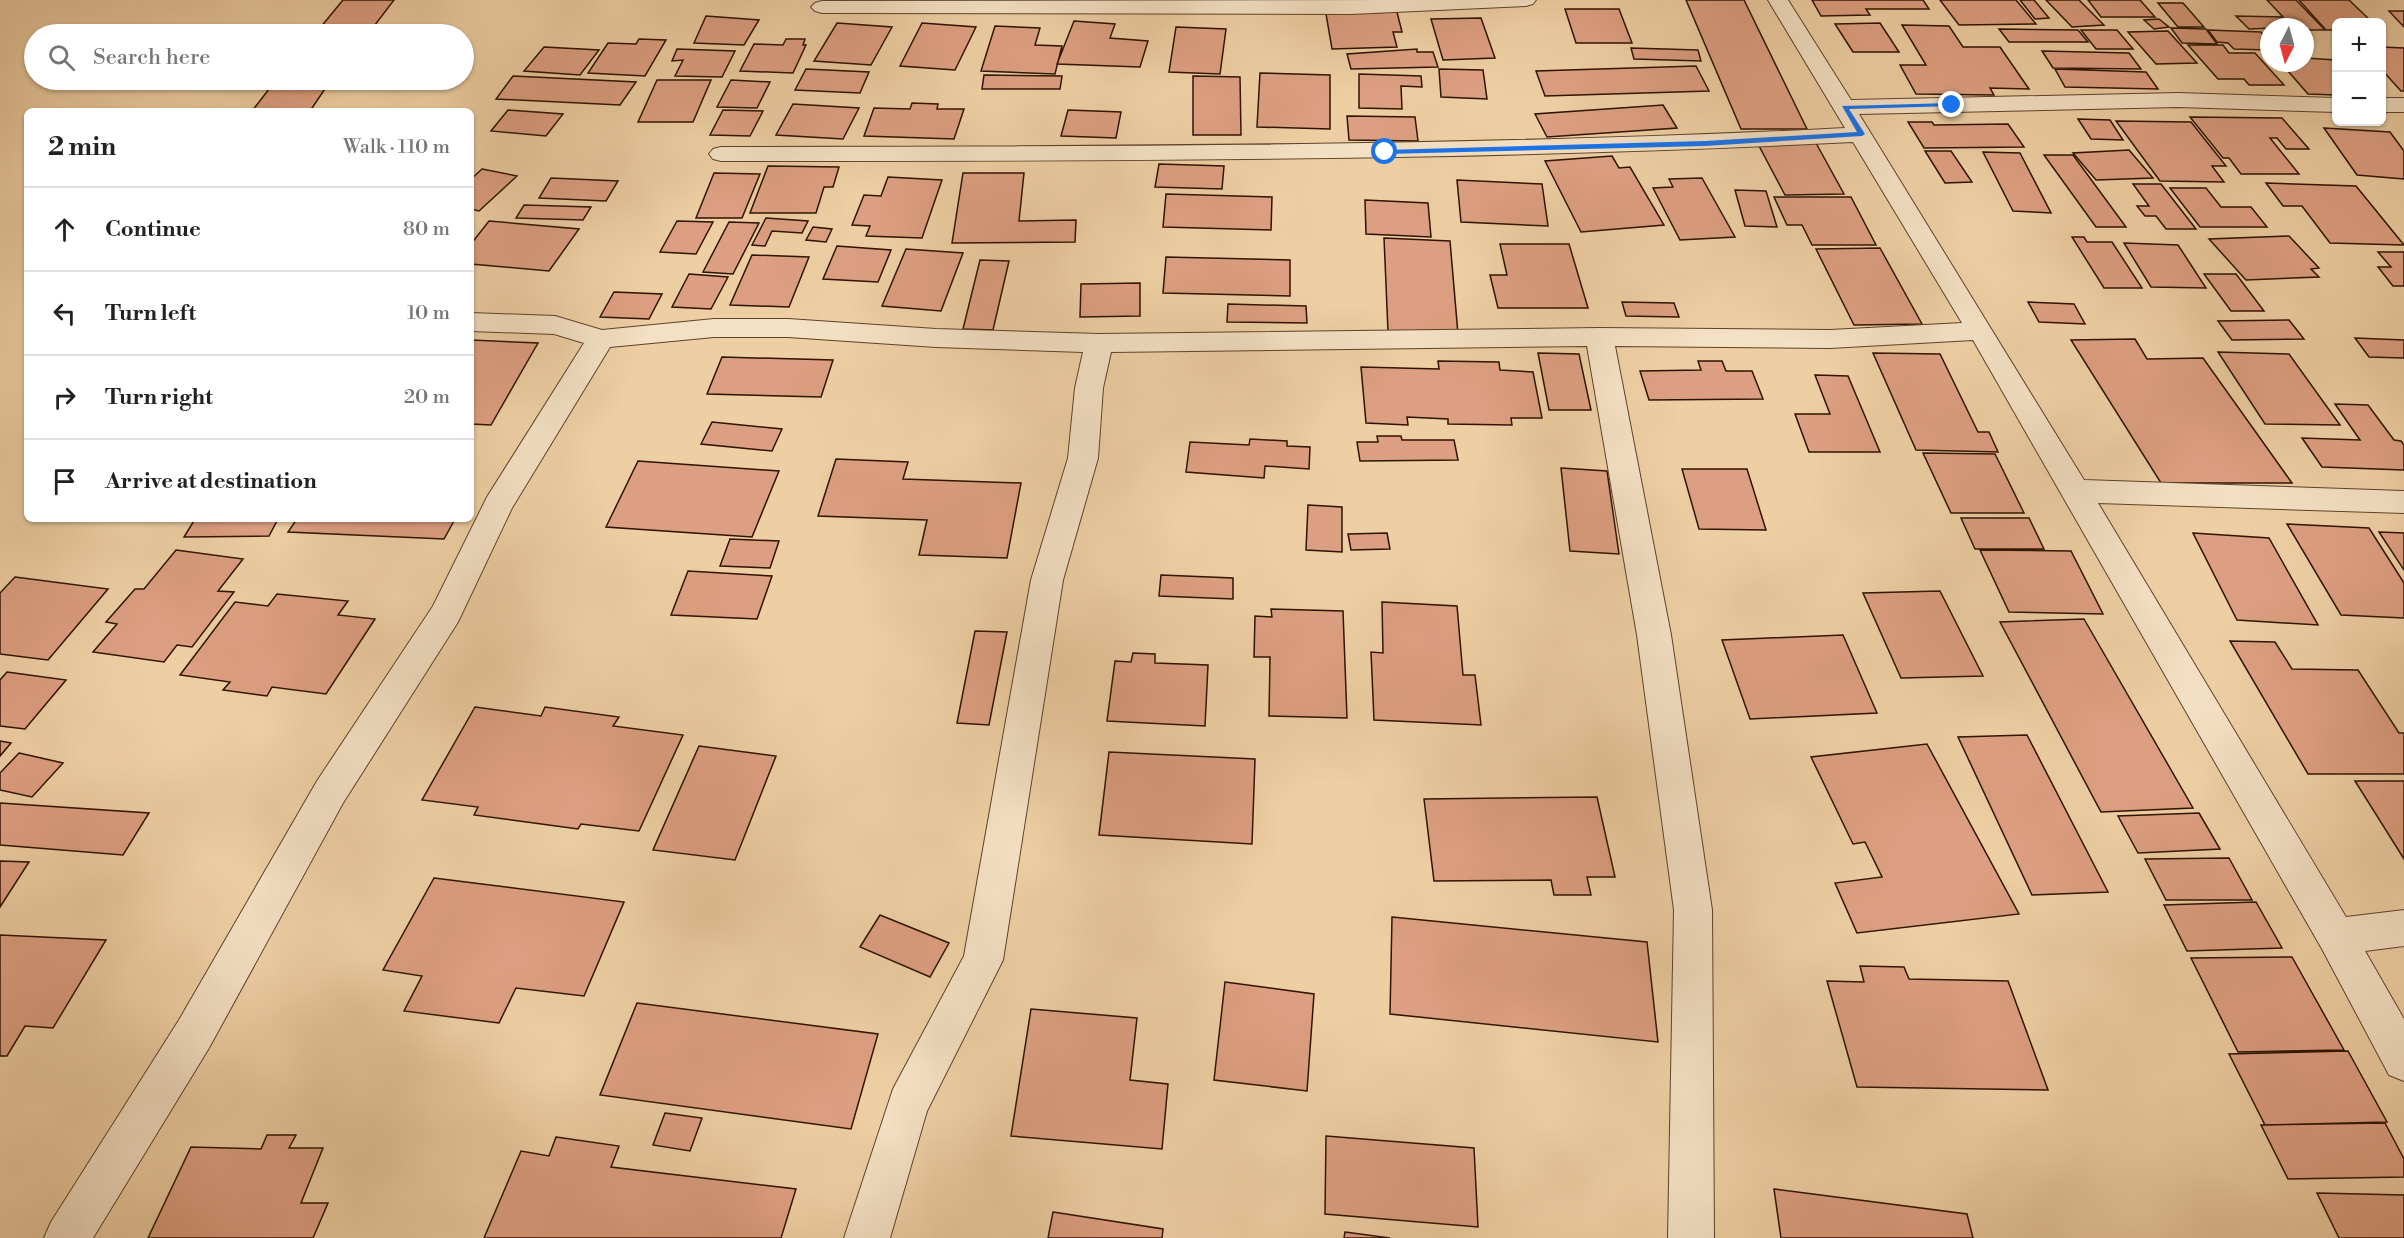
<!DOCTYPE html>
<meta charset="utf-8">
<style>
:root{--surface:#fff;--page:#f2f2f2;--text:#202124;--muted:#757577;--line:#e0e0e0}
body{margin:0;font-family:"Libre Bodoni",serif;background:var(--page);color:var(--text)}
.controls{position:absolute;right:18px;top:18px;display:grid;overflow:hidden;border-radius:9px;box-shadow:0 2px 4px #0004}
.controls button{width:54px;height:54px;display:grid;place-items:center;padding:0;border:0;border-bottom:2px solid var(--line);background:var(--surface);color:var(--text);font:30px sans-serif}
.compass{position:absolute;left:2260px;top:18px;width:54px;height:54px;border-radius:50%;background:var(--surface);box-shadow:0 2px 4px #0004;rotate:186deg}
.stop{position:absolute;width:18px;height:18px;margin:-14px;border:4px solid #1a73e8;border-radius:50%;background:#fff}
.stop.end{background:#1a73e8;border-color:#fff;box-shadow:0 2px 6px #0008}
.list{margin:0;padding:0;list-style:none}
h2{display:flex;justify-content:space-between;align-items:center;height:78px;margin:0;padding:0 24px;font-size:26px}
h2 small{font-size:20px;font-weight:400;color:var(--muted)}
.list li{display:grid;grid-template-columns:39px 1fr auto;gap:18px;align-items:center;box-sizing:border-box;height:84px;padding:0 24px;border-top:2px solid var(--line)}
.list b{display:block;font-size:22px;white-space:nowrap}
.list em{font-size:20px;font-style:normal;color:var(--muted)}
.icon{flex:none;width:33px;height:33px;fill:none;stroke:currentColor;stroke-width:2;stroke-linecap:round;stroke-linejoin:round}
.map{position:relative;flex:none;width:2404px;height:1238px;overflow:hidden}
.search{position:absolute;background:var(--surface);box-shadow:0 2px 4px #0004;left:24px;top:24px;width:450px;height:66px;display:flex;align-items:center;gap:15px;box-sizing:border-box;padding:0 21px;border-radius:33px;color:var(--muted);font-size:22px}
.panel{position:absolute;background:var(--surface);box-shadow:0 2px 4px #0004;left:24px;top:108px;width:450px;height:414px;border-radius:9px}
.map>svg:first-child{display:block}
</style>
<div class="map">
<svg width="2404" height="1238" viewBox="0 0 2404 1238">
<rect width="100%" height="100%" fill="#eecfa4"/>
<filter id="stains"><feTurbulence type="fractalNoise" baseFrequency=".00333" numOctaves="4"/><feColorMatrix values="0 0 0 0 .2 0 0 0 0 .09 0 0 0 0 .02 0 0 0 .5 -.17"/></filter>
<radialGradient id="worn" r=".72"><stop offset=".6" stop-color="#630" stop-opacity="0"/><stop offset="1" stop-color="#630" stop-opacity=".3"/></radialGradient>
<path fill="#dd9f81" stroke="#2e1300" stroke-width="1.5" d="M343 0H394L368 34H315Z
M1686 0H1744L1807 129H1741Z
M1812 0H1923L1929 9H1866L1870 15 1821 16Z
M1940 0H2016L2036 24 1959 25Z
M2020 0H2034L2049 18 2035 19Z
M2046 0H2079L2104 25 2072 27Z
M2088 0H2140L2155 17H2101Z
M2267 0H2296L2325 30H2305V27L2249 29 2236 16 2283 17Z
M2299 0H2349L2372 22H2336V30H2326Z
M2158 3H2183L2204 27H2178Z
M1565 9H1619L1632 43H1576Z
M2389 11H2404V27Z
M1397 12 1402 32H1393L1397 47 1332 49 1326 14Z
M706 16 759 20 744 45 694 43Z
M1481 18 1495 58 1443 60 1431 19Z
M2159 19 2169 27 2154 29 2144 20Z
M1074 21 1115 24 1110 38 1148 41 1140 67 1057 64Z
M837 23 892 27 871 65 814 61Z
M922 23 976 27 955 70 900 66Z
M1880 23 1899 52H1853L1835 24Z
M1902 25 1949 26 1963 47H2000L2029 89 1990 88 1994 95 1916 94 1900 65H1926Z
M995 26 1040 28 1035 45 1062 46 1055 74 981 71Z
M1176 27 1226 29 1220 74 1169 72Z
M2171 28 2206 29 2217 44 2182 43Z
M1999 29 2078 30 2088 42H2009Z
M2081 30H2117L2133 49H2096Z
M2208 30 2261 32 2269 42V50L2234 49 2228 43 2217 42Z
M2168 31 2197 63 2156 64 2128 32Z
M639 39 666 40 645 76 588 73 608 43 636 44Z
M786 39H805L803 45H806L793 73 740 71 754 44 783 45Z
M2188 45H2223L2229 53H2255L2284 85H2249L2244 79H2218Z
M544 47 599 50 580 75 524 71Z
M2382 47 2404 48V91H2401L2382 70Z
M1631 48 1698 50 1701 61 1634 59Z
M677 49 735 51 722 77 675 76 683 60 672 61Z
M1417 49V52H1433L1438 67 1351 69 1347 54Z
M2042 51 2129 53 2141 69 2053 68Z
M2305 58 2336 60V95L2308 94 2281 63H2305Z
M1696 66 1709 91 1545 96 1536 71Z
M806 69 869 72 860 93 795 90Z
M1439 69 1483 70 1487 99 1441 97Z
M2055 69 2146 72 2158 89 2065 87Z
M1260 73 1330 75V129L1257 127Z
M1359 74 1421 76 1422 87 1401 86 1402 109 1359 108Z
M984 75 1062 76 1060 89H982Z
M513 76 636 82 620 105 496 99Z
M1193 76 1240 77 1241 135H1193Z
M276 80H331L310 111H252Z
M657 80H711L693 122H638Z
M731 80 770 82 757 108 717 107Z
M912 103 938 104 937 109H964L954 139 864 136 874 108 910 109Z
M793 104 859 108 843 139 776 135Z
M1663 105 1677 128 1547 137 1535 114Z
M508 110 563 114 546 136 491 131Z
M723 110 763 111 750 136 710 135Z
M1068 110 1121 112 1116 138 1061 136Z
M1347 116 1415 117 1418 141 1349 140Z
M2190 117 2282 118 2309 149H2286L2277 138H2270L2299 174H2241L2229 158H2223Z
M2078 119 2110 120 2123 140 2091 139Z
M2116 121 2191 122 2226 166H2212L2224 182 2160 181Z
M1908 122H1932L1934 125 2008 124 2024 147 1924 148Z
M2324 128 2390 132 2404 151V179L2357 175Z
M1816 143 1844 194 1785 195 1758 144Z
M2129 150 2153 178 2096 180 2073 153Z
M1925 151H1951L1972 182 1945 183Z
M1983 152 2020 153 2051 213 2013 211Z
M2044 155H2073L2126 227H2096Z
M1612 156 1619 168 1630 167 1664 225 1581 232 1545 161Z
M1159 164 1224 166 1222 189 1155 187Z
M768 166 839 167 833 187H824L816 213H750Z
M482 169 517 176 479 211 471 209V179Z
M714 173 760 174 742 218H696Z
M963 173H1024L1019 221 1076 220 1075 242 952 243Z
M888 177 942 180 922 238 866 236 870 226 852 225 864 195 881 196Z
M551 178 618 181 606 201 539 198Z
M1702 178 1735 237 1680 240 1653 188 1673 187 1669 179Z
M1457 180 1542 184 1548 226 1461 222Z
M2266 183 2356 186 2404 245 2330 243 2302 206H2283Z
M2133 184H2161L2196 229H2166L2156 216H2145L2137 206H2149Z
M2170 188H2206L2221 207H2251L2267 227H2200Z
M1735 190 1766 191 1777 227 1745 226Z
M1166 194 1272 197 1271 230 1163 227Z
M1774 197H1851L1876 245H1812L1802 225H1787Z
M1365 200 1428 203 1431 237 1366 234Z
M524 205 591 207 583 220 516 218Z
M766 218 808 221 802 233 772 231 765 246 752 245Z
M489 221 579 229 549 271 471 264V244Z
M677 221 713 222 696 254 660 252Z
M729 222 759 223 733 274 703 272Z
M813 227 832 229 826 242 806 240Z
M2289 236 2319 268 2311 269 2319 277 2246 280 2209 239Z
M2072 237H2084L2087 242H2112L2142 288H2104Z
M1384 238 1450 241 1458 334 1388 331Z
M2124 243 2178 245 2206 288 2151 287Z
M1500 244H1569L1588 308H1498L1490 275H1507Z
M837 246 891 250 878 282 823 279Z
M1880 248 1922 324 1854 325 1816 249Z
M906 249 963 253 941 311 882 306Z
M2378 252H2404V286H2393L2378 267H2391Z
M752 255 809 257 789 307 730 305Z
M1166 257 1290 260V296L1163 293Z
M980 260 1009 261 993 330 963 329Z
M689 274 728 277 711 309 672 307Z
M2204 274H2236L2264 311H2231Z
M1140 283V316L1080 317 1081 284Z
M614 292 662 294 649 319 600 317Z
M1622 302 1674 303 1679 317 1626 316Z
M2028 302 2074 304 2085 324 2039 322Z
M1228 304 1306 306 1307 323 1227 322Z
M2289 320 2304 339 2232 340 2218 321Z
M2355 338 2404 340V358L2369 357Z
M2135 339 2147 359 2203 358 2292 483H2161L2071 340Z
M471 340 538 343 491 425 471 424Z
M2218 352 2289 354 2340 425 2265 424Z
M1538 353 1579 354 1591 410H1549Z
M1873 353 1940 354 1978 432H1989L1998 452 1916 450Z
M722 357 833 360 821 397 707 394Z
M1438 361 1499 362 1500 370 1533 372 1542 418H1511L1512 425 1448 424V419L1407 417 1408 425 1366 423 1361 367 1439 369Z
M1698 361H1722L1726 371H1752L1763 399 1649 400 1640 371 1701 370Z
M1815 375 1848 376 1880 452H1809L1795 414H1830Z
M2335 404 2368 405 2394 440 2401 441 2404 445V470L2322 467 2302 438 2360 440Z
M712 422 782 429 772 451 701 444Z
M1377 436H1401L1402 440H1454L1458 460 1360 461 1357 442H1378Z
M1250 439 1287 441V446L1310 447 1309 469 1265 466 1264 478 1186 472 1190 442 1249 445Z
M1923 453 1995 454 2024 513H1951Z
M836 459 908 462 903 479 1021 483 1007 558 919 555 927 520 818 516Z
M638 461 779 471 752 537 606 527Z
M1561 468 1607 471 1619 554 1570 551Z
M1682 469H1747L1766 530 1699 529Z
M1308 505 1342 507V552L1306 550Z
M1961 518H2029L2044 549H1975Z
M195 519H278L269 536 184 537Z
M297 519H455L444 539 288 532Z
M2287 524 2369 528 2404 583V618L2341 615Z
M2379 532 2404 533V570Z
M1387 533 1390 549 1351 550 1348 534Z
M2193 533 2269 538 2318 625 2237 620Z
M730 539 779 541 770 568 720 566Z
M176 550 243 559 218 591 234 592 192 647 177 645 164 662 93 652 117 624 106 622 135 589H144Z
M1980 550 2071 551 2103 614 2009 612Z
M688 571 772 576 757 619 671 615Z
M1161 575 1233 578V599L1159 596Z
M15 577 108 589 48 660 0 654V593Z
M1940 591 1983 676 1901 678 1863 593Z
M277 594 348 601 338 615 375 619 326 694 272 687 267 696 223 690 230 682 180 675 235 602 268 606Z
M1382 602 1457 606 1463 675H1475L1481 725 1374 720 1371 652 1383 653Z
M1271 609 1343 611 1347 718 1269 716 1270 657H1254L1255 616 1272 617Z
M2084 619 2193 808 2101 812 2000 622Z
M975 631 1007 632 989 725 957 723Z
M1843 635 1877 713 1750 719 1722 640Z
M2230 641 2275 642 2292 669 2358 670 2399 733H2404V774H2308Z
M1133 653 1155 654V663L1208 665 1205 726 1107 721 1115 661 1131 662Z
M7 672 66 680 25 729 0 726V680Z
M475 707 541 716 545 707 619 717 613 726 683 735 639 831 581 824 578 829 474 815 478 807 422 800Z
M2027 735 2108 892 2032 895 1958 737Z
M0 741 11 743 0 756Z
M1927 744 2019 914 1857 933 1835 883 1882 877 1865 842 1853 844 1811 757Z
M699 746 776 756 735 860 653 850Z
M1109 752 1255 759 1252 844 1099 835Z
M19 753 63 763 32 797 0 790V773Z
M2355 781H2404V859Z
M1597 797 1615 877H1587L1591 895H1554L1551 880 1434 881 1424 799Z
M0 803 149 813 123 855 0 845Z
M2199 813 2220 849 2138 853 2118 816Z
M2229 858 2252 900H2166L2145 859Z
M0 861 29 862 0 907Z
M434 878 624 902 584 996 516 988 499 1023 404 1011 422 976 383 970Z
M2256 902 2282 948 2187 951 2164 905Z
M880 915 949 943 930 977 860 947Z
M1392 917 1647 942 1658 1042 1390 1014Z
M0 935 106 940 53 1028 25 1026 7 1056H0Z
M2292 957 2344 1050 2238 1052 2191 958Z
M1860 966 1904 967 1909 979 2008 981 2048 1090 1857 1087 1827 981 1864 982Z
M1225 982 1314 994 1307 1091 1214 1080Z
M637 1003 878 1034 851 1129 600 1095Z
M1031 1009 1137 1018 1130 1080 1168 1084 1162 1149 1011 1136Z
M2348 1051 2387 1122 2265 1125 2229 1054Z
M665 1113 702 1118 690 1151 653 1145Z
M2385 1123 2404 1159V1177L2288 1179 2261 1125Z
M267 1135H296L289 1148H323L301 1203H328L313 1238H148L191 1147 261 1149Z
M1326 1136 1474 1148 1478 1227 1325 1214Z
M556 1137 619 1146 611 1167 796 1189 781 1238H484L521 1151 549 1156Z
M1774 1189 1967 1214 1973 1238H1781Z
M2317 1193 2404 1195V1238H2339Z
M1053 1212 1163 1229 1162 1238H1048Z
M1345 1232 1390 1238H1344Z"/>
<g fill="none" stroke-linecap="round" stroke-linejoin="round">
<g stroke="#5e4229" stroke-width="2">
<path id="street" d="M1387 0H1536L1533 4 1526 6 1351 14 822 13 815 11 811 7 815 3 822 1Z
M1768 0H1788L1851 100 2178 93 2336 98V112L2178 107 1859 114 2084 480 2404 491V513L2098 503 2346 917 2404 910V946L2365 951 2404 1019V1081L2389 1075 2322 949 1973 340 1830 348 1615 346 1671 635 1712 910 1714 1238H1668L1674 910 1637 635 1587 346 1111 352 1103 388 1098 458 1063 580 1003 960 927 1111 890 1238H844L893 1089 964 956 1031 580 1068 458 1075 388 1083 352 936 347 788 337H714L610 347 512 508 458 622 343 803 209 1048 93 1238H44L51 1222 179 1020 317 781 433 606 487 497 584 343 554 334 471 331V313L555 316 602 330 714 319H788L936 329 1099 334 1599 328 1830 330 1962 323 1853 142C1476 161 1099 161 721 161L713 159 709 154 713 149 721 147C1096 146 1470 147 1845 128Z
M2382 98H2404V112H2382Z"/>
</g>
<use href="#street" fill="#f4e0c4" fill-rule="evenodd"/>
</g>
<path fill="#1a73e8" d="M1952 103 1954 106 1849 109 1865 134 1862 136 1705 146 1385 154 1382 152 1385 150 1705 141 1857 132 1842 106Z"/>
<rect width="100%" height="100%" filter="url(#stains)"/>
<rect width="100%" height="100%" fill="url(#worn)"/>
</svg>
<div class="controls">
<button>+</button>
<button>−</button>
</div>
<svg class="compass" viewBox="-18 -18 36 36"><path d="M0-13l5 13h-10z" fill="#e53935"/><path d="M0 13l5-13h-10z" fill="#757577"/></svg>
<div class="stop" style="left:1385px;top:152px"></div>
<div class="stop end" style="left:1952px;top:105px"></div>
<div class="search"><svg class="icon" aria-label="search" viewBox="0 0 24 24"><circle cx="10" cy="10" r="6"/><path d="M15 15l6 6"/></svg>Search here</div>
<section class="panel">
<h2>2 min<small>Walk · 110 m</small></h2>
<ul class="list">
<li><svg class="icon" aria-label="ahead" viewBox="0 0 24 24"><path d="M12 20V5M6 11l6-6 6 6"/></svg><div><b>Continue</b></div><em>80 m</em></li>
<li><svg class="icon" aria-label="left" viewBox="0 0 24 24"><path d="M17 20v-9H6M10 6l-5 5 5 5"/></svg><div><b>Turn left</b></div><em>10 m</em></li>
<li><svg class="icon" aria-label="right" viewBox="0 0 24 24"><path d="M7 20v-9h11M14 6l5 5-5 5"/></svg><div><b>Turn right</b></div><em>20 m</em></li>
<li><svg class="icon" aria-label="arrive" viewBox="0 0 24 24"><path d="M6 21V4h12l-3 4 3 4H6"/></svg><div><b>Arrive at destination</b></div></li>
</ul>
</section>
</div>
